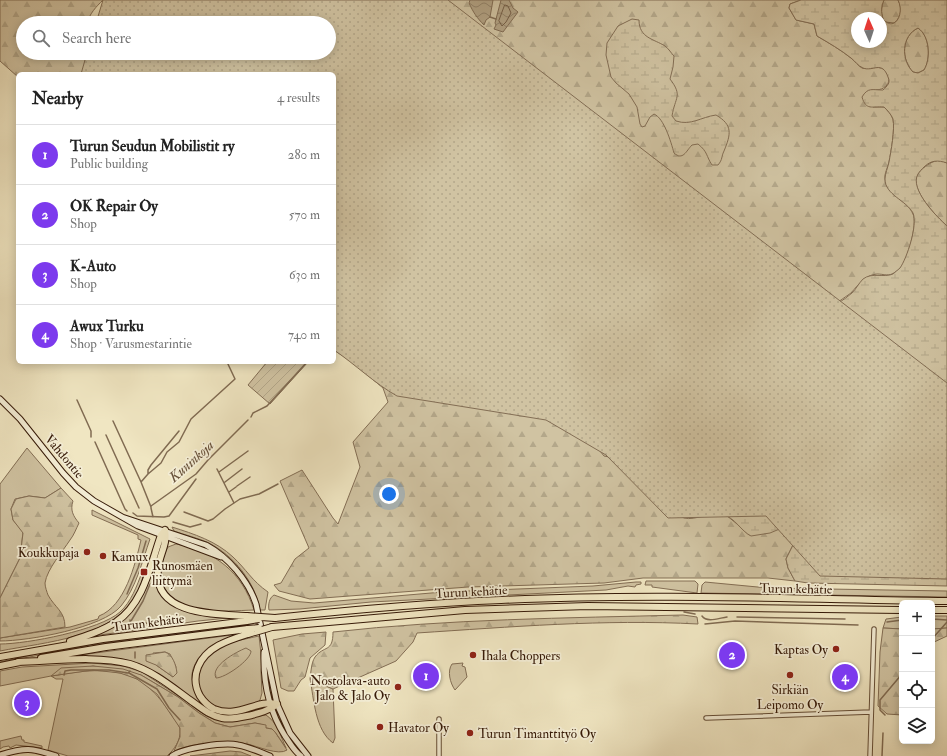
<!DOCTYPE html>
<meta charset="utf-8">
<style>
:root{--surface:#fff;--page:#f6f6f6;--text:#222;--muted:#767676;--line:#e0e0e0;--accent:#7c3aed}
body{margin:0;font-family:"IM FELL Double Pica",serif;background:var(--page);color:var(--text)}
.controls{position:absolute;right:12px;bottom:12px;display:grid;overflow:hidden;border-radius:6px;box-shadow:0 2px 10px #0003}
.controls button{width:36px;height:36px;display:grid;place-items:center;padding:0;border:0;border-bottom:1px solid var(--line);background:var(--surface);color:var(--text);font:20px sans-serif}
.compass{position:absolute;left:851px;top:12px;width:36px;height:36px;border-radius:50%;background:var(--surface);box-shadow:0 2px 10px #0003;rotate:357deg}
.you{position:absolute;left:389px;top:494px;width:14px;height:14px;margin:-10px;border:3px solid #fff;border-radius:50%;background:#1a73e8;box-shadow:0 0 0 6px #1a73e833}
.badge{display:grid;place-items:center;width:26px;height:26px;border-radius:50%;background:var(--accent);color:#fff;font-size:13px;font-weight:700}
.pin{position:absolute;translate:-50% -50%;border:2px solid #fff;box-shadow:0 1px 4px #0006}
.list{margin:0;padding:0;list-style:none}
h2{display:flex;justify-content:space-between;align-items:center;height:52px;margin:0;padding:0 16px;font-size:17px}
h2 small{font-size:13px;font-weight:400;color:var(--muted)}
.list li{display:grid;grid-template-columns:26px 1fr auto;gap:12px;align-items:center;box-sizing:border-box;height:60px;padding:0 16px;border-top:1px solid var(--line)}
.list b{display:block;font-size:15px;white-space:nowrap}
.list p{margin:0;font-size:13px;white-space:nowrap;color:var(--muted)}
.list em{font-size:13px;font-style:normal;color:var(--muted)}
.icon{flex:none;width:22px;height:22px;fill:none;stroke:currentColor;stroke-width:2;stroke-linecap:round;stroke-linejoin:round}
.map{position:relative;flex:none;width:947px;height:756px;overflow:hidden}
.search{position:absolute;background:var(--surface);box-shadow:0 2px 10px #0003;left:16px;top:16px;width:320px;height:44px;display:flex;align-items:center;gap:10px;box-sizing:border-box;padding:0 14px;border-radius:22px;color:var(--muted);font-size:15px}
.panel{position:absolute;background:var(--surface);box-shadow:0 2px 10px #0003;left:16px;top:72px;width:320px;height:292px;border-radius:6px}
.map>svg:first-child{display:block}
</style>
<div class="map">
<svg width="947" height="756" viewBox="0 0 947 756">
<defs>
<pattern id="forest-firs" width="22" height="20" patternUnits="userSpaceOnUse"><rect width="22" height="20" fill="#d0c3a2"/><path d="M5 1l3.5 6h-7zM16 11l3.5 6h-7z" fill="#b3a78a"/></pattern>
<pattern id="wetland-marsh" width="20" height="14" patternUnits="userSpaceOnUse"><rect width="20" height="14" fill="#d0c3a2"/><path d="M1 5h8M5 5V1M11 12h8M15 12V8" fill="none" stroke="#b3a78a"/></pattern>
<pattern id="park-dots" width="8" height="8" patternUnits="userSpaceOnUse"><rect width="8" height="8" fill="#d0c3a2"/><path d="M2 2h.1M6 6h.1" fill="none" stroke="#b3a78a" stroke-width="1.8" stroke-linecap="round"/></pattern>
<pattern id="garden-furrows" width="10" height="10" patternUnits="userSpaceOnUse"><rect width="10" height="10" fill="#d0c3a2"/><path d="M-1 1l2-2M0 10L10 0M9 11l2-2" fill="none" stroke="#b3a78a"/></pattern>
<pattern id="water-waves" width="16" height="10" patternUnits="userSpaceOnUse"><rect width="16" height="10" fill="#b1a183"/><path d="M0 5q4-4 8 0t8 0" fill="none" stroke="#918269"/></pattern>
</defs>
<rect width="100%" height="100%" fill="#f0e6c2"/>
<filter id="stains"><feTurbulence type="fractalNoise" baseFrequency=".005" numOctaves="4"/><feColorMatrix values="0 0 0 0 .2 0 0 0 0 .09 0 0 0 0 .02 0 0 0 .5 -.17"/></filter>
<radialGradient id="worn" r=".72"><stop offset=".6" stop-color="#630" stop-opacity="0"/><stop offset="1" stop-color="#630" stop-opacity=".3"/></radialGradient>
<path fill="#d0c3a2" stroke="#836e55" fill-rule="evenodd" d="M27 448 61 488 45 498 29 496 15 499 11 509 13 520 23 532 20 558 0 598V484Z
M92 510 150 539C142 562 136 588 121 606 103 628 28 641 0 641V638L70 627 98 619 99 616C125 606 135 565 141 540L138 539V535L92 515Z
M172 527C194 534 216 541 233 557 246 569 252 581 268 592L265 610H260C255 582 234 556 209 543 198 538 185 535 174 531Z
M176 544C215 551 242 572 254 610 224 611 171 617 161 580 158 570 163 556 168 547Z
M158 550C159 556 156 563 155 569 153 581 159 593 168 601L229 617 228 618 198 621 93 636C101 632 110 628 118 623 143 608 150 576 158 550Z
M142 572C144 577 141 587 138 592 116 638 45 642 0 651V644C27 644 100 630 120 612 131 602 137 586 142 572Z
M646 581H695L698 584 697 593 652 587V585H645Z
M636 582H641V584L636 585 635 587 628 586 606 590 371 602 300 609 269 610C268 605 269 598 274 595L291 601 314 603 443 592 593 586Z
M705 582 768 588 947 591V597L701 593 702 585Z
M932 616H947V628L932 629Z
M902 617V629L883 628 886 619Z
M247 623V626L105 644 0 662 45 652 105 643Z
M232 635H233V637C226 639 219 641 212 645 202 651 188 669 193 682 196 689 211 706 216 712L261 707 262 709C246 713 228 719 212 712L134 662C112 656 88 657 65 657ZM165 652 170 654 176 667 173 677 156 665 153 653Z
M259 636 262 663 261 672 262 693 260 700 257 703 235 709H223L212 705 201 693 198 683 199 670 207 656 223 646 236 641Z
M92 663 123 666 142 672 180 697 207 716 214 719 223 721 266 715C277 722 281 737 286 748L275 732 272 729 266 728 264 725 255 723 230 727 215 723 199 713 178 697 141 675 93 666 52 676C76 672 96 668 120 673 143 677 158 695 171 714 174 719 180 725 180 730 181 740 174 750 167 756H68L48 750 63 679H56L51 676 0 686V671L22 667Z
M463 663 462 666 465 667 467 677 455 690C450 683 447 671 452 664Z
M310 679 333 689 335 738 333 743C315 730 314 699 310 679Z
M21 736 22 740H24V742L42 746V748L16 745 10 748 9 746 3 747 0 749V741Z"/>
<path fill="url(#forest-firs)" stroke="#836e55" d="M0 0H103C96 7 90 13 87 23H23V53H91L92 74H18V77L0 61Z
M433 0H801L790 4 789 8 796 20 814 24 817 36C829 43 841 50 851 58 855 61 858 66 862 68 868 70 875 66 881 68 892 71 893 89 876 90L873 107H884C888 111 891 114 893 119 895 130 891 151 889 162 888 167 884 174 885 179 886 195 907 200 913 214 918 224 907 260 900 269 898 270 894 273 892 274 887 276 883 274 877 274 865 275 859 284 851 293L614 458 635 478 645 494 651 499 726 515 737 524 749 535 782 528 794 543 786 559 788 568 795 581 768 578H643L604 583 468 587 310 599 279 591 274 585 281 583 295 559 309 548 280 481 302 470 333 518 338 524 360 467 353 442 388 402 383 388 352 362 334 350V74H118L329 53Z
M884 0H898C902 8 902 17 894 23L885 22C880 15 881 8 884 0Z
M918 28C930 36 931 59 924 70L918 73 913 72C901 60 901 36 918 28Z
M940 160 947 163V226C937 217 910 190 917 175 918 173 920 172 921 170 927 165 932 161 940 160Z
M61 488 73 501C70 510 73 516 79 523 76 529 74 535 70 540 63 551 47 569 45 583 45 587 47 592 48 595 55 608 65 611 65 627L0 638V598L20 558 23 533 13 520 11 509 16 499 29 496 45 498Z
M683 615 697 617 698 624C604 619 510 627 417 633L413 642 396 661 333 689 310 679C311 673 311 663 315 657 324 645 333 653 333 632 449 619 566 618 683 615Z
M883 628 902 629V715L887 714 878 706 880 652Z
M947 628V636L932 643V629Z
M326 632 325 645 310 658 305 677 301 680 294 691H288L281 688 273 640 302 634Z
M246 648 251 651C251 660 225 678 216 678 210 666 236 652 246 648Z
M165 652C173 655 176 665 177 673L173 677 156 665 146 661V655Z
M93 666 123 669 141 675 178 697 199 713 215 723 230 727 255 723 266 725V728L272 729 275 732 287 750C279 756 257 746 247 744 228 739 191 743 174 751L180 737V728L157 694 137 679 120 673 93 670 51 676 61 668Z
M230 751 241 752 251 756H190Z"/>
<path fill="url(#wetland-marsh)" stroke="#836e55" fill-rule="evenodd" d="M801 0H884C881 7 881 11 883 19 895 33 905 13 898 0H947V163C938 160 931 160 924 167 922 169 919 172 918 174 909 189 937 217 947 226V586L808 583 795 581 788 568 786 559 794 543 782 528 770 533 751 536C741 531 735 518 724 515 709 511 696 521 684 518L651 499 645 494 635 478 614 458 604 456 600 451 827 310C835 305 844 300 852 293 856 289 859 283 863 279 872 272 884 278 893 274 895 272 898 270 900 268 907 258 918 225 913 213 906 200 885 195 885 179 885 174 888 167 889 162 891 151 895 130 893 119 891 114 888 111 884 107 872 106 866 111 862 97 868 87 872 90 883 90 887 86 891 83 888 77 882 60 873 72 863 68 858 66 855 61 851 58 841 50 829 43 817 36L814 24 796 20 789 8 790 4ZM857 18H881V42H857ZM918 28C930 36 931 59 924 70L918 73 913 72C901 60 901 36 918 28Z
M632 19 639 20C639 38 654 39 665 46 669 49 671 53 674 56L673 67 670 79C683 96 675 97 672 116L676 121C691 126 701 117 716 115 733 125 731 134 724 151 721 157 723 159 718 165H712C706 156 708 152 698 144L692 145C686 151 683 161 674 153 671 142 664 118 654 114L650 117 645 126 642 127 640 124 637 107 629 94 616 83 611 77 606 55 607 43 618 26Z"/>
<path fill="url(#park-dots)" stroke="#836e55" d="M103 0H448L947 383V579L820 576 766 516 668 518 606 455 546 420 397 396C374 383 356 365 334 350V74H81L87 53H329V23H96Z"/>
<path fill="url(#garden-furrows)" stroke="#836e55" d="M267 362H308L270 404 248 385Z"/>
<path fill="url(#water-waves)" stroke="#806b52" d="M470 0H493L490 17 486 20 484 25C477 18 473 12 469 3Z
M501 0H509L513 8 518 12 503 32 494 29 496 25 495 23Z"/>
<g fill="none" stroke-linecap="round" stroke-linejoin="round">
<path stroke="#745e46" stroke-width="1" d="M505 5 508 6 511 13 506 22 502 26 499 21Z"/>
<path stroke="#806b52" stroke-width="1.5" d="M490 17 496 19
M77 400 91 431V437
M251 417 253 413 267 406 307 362
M113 421 141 482 151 507
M106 435 139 508
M95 442 125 509 127 511
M217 469 234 503
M219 472 248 451
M148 474V470L151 465 179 431
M141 482 148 474 161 463 167 452 179 442 191 419 235 379 227 362
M225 482 242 469
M237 486 250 477
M229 492 236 487
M184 512 208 521 213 519 225 509 240 499 259 494 278 484
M133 513 137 516 164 517
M153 517 151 508V506L196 474 208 460 248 420
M164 517 169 516 196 479
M173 522 190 527 201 524
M127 594 138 568 146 541
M684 612 695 614
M702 616C707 623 719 618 727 617
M737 617 845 619
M932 619 947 620
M130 620 131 626
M131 621 143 601 150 584
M887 622 902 620
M705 624 735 621 858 625
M131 625 181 619
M932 639 947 622
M135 652V658
M129 673 157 689 169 708 180 720
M64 675 65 671 71 670H109L128 673 130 671
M885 715 880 710V700L902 674
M882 756 883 733"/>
<g stroke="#644d36" stroke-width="5.5">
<path id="street" d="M706 718 871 712
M439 719V756
M870 756 874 629"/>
</g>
<g stroke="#361a08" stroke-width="7">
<path id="secondary" d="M0 399 20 419 63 473 76 487 94 501 138 526 221 557
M122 517 206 545C228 557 248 580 256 604L277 704 290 733 308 756
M264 652C263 682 269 711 285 736 290 743 294 751 301 756
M0 755C26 747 31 748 56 756
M172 756C183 748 224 742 238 745 249 747 260 752 270 756"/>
</g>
<g stroke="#361a08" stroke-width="8">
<path id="highway" d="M165 530C168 544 159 555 158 569 153 616 217 614 247 616
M932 610H947
M275 618C350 610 425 603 501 600 649 593 798 599 947 601
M272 627 465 610 588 606 902 610
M248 634C229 640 206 647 198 667 194 677 195 687 200 696 204 702 208 706 214 709 239 719 256 699 277 704
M70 641C86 636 102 631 116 622 144 603 150 566 161 535L165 530
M0 657 103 639 247 621
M41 658 106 647 248 629
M18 662C52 661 98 655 130 664 153 671 172 687 190 700 200 707 210 716 222 718 232 720 242 717 252 715 261 712 270 711 277 704
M0 666 20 662"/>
</g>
<use href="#street" stroke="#f5efd7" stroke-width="3.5"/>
<use href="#secondary" stroke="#f5efd7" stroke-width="5"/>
<use href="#highway" stroke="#f0e6c2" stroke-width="6"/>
<g stroke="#361a08" stroke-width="8" stroke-linecap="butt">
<path id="highway-bridge" d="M247 616 275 618
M247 621 259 619
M248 629 259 628
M248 634 272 627"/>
</g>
<use href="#highway-bridge" stroke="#f0e6c2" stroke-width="6"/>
</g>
<g fill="#8f2418" stroke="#f5efd7" stroke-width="1.5">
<circle cx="87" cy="552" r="4"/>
<circle cx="103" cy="556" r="4"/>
<rect x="140" y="568" width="8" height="8" rx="2"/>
<circle cx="836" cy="649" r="4"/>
<circle cx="473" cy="655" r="4"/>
<circle cx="790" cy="675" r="4"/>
<circle cx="398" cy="687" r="4"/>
<circle cx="380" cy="727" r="4"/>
<circle cx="470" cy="733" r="4"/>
</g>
<g text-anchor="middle" stroke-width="3.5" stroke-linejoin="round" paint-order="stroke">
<g font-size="13" fill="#361a08" stroke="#f5efd7">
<text transform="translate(65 456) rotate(50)" y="5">Vahdontie</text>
<text transform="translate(796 588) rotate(1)" y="5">Turun kehätie</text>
<text transform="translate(471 591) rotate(-3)" y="5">Turun kehätie</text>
<text transform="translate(148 622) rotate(-7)" y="5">Turun kehätie</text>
</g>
<g font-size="13" fill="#361a08" stroke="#f5efd7" text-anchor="start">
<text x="79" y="557" text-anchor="end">Koukkupaja</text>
<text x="111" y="561">Kamux</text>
<text x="152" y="570">Runosmäen<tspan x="152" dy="15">liittymä</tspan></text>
<text x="828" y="654" text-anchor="end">Kaptas Oy</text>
<text x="481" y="660">Ihala Choppers</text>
<text x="390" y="685" text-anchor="end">Nostolava-auto<tspan x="390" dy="15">Jalo &amp; Jalo Oy</tspan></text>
<text x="790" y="694" text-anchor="middle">Sirkiän<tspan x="790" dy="15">Leipomo Oy</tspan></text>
<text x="388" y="732">Havator Oy</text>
<text x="478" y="738">Turun Timanttityö Oy</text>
</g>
<g font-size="14" font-style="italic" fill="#675039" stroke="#f5efd7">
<text transform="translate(191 461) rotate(-42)" y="5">Kuninkoja</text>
</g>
</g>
<rect width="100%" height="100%" filter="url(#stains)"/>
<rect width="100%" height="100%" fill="url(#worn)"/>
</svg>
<div class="controls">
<button>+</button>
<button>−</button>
<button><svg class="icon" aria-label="locate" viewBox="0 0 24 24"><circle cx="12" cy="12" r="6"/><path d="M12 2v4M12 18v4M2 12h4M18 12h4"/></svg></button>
<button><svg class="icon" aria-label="layers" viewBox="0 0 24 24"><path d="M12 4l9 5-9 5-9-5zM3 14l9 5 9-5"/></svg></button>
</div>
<svg class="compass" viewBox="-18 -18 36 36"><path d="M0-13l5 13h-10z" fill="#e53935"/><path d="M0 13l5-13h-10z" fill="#767676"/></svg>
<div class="you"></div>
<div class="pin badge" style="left:426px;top:676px">1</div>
<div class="pin badge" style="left:732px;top:655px">2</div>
<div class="pin badge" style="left:27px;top:703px">3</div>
<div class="pin badge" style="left:845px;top:677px">4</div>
<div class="search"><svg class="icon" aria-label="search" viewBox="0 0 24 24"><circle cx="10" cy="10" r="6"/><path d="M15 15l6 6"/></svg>Search here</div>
<section class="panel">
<h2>Nearby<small>4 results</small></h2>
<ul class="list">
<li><span class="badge">1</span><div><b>Turun Seudun Mobilistit ry</b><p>Public building</p></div><em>280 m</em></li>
<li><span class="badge">2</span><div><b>OK Repair Oy</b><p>Shop</p></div><em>570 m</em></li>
<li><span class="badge">3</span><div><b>K-Auto</b><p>Shop</p></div><em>630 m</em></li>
<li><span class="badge">4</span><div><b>Awux Turku</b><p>Shop · Varusmestarintie</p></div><em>740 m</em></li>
</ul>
</section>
</div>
